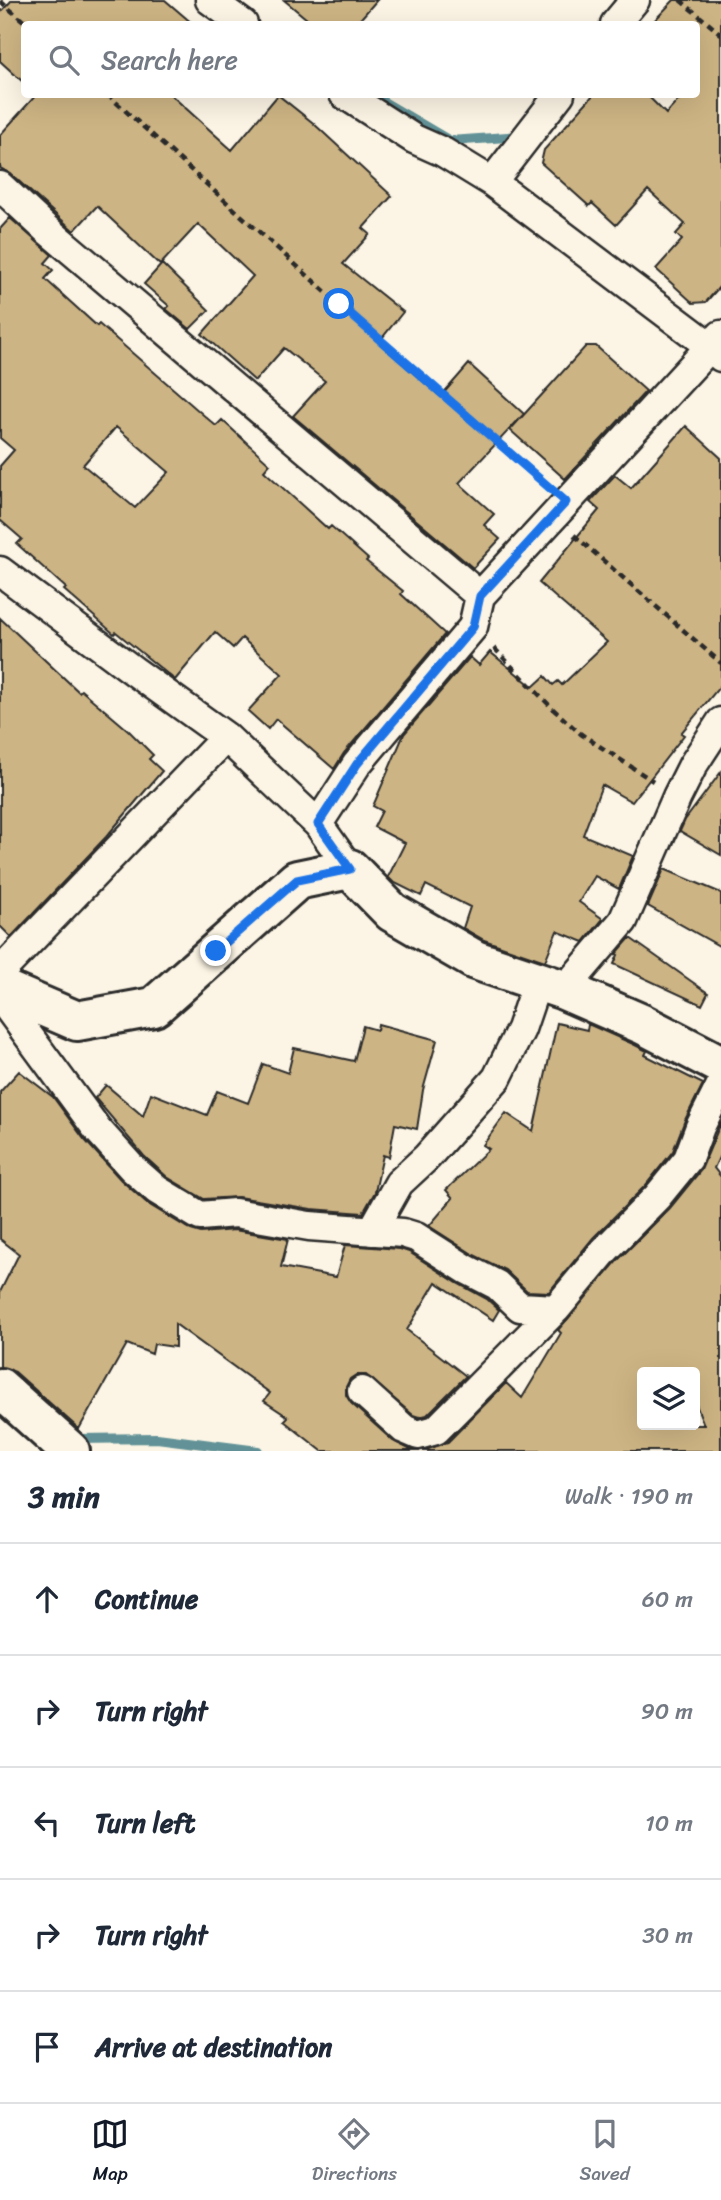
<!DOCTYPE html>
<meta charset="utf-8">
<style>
:root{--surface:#fff;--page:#f2f2f3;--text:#1f2937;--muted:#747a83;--line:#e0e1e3;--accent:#111827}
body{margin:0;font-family:Sriracha,sans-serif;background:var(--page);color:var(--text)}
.controls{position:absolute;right:21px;bottom:21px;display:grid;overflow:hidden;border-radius:7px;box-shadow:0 7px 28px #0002}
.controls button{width:63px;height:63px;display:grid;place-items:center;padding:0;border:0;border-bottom:2px solid var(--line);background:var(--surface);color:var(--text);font:35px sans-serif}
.stop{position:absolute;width:21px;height:21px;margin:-16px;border:5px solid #1a73e8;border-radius:50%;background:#fff}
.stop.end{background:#1a73e8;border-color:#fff;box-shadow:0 2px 7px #0008}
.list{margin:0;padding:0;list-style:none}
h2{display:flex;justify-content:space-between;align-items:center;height:91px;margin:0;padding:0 28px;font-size:30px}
h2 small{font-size:23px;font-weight:400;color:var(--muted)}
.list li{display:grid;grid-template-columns:46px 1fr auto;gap:21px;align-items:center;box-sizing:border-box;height:112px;padding:0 28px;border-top:2px solid var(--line)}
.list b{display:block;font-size:26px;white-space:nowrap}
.list em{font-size:23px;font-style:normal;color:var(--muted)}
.icon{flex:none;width:38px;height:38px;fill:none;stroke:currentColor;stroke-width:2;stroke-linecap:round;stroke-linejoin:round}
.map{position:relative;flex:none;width:721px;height:1451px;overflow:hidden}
.search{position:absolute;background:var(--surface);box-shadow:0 7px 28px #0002;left:21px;right:21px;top:21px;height:77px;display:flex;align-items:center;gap:18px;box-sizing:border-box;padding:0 24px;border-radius:7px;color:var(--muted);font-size:26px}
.sheet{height:651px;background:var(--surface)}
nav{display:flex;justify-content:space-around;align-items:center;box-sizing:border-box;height:98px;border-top:2px solid var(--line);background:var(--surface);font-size:19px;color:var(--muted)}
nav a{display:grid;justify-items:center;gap:4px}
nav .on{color:var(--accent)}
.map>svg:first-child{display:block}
</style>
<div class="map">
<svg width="721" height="1451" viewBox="0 0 721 1451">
<rect width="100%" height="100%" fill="#fcf5e5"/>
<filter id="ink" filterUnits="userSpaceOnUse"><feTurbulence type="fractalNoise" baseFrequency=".0143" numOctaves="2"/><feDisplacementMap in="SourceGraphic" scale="14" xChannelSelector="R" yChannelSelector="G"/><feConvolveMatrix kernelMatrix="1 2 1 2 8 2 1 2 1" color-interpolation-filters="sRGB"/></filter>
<g filter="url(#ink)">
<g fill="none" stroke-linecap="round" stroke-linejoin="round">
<path stroke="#629297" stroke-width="10" d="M370 94 450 141 522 136
M72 1436 77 1439 157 1438 258 1451"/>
</g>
<path fill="#cdb484" stroke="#2b2b2b" stroke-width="2" fill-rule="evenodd" d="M12 0H165L193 24H24V83L0 61V13Z
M284 0H377L356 24H313Z
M674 0H721V285L706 302 693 303 656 269 682 240 676 234 685 224 648 190 616 225 592 203 589 206 541 163 544 150 594 94H646L666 114 684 94H696V24H651Z
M37 94H170L232 150 278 95 312 122 392 196 363 228 370 234 343 264 403 312 379 342 441 396 469 364 524 414 459 483 494 514 484 525 500 539 473 568 293 416 325 381 284 348 255 381 202 334 253 276 198 224 160 265 97 206 74 231 11 174 0 168V135Z
M10 218 52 255 45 263 53 270 45 279 97 326 99 324 216 426 222 420 270 464 264 471 328 529 331 526 368 559 366 561 403 591 401 594 445 634 344 753 334 769 276 719 268 729 248 711 282 674 242 638 233 648 215 632 175 680 116 632 114 634 64 590 66 588 17 544 22 539 0 520V466L14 450 0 438V229ZM116 427 169 472 135 508 83 465Z
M162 264 209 310 190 329 166 309 169 306 144 284Z
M586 346H596L646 391 565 479 510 430Z
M686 426 721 458V685L681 733 684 735 632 802 602 785 583 835 633 856 619 889 595 876 579 902 603 919 584 942 557 931 545 961 484 940 463 928 470 907 426 885 421 896 393 882 388 877 405 843 374 827 382 811 373 806 404 734 470 657 479 665 490 652 533 687 545 676 553 685 558 681 562 685 607 642 539 583 599 510 590 502 615 475 631 488Z
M0 618 79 692 81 690 128 730 153 755 149 759 162 771 106 837 11 937 0 926Z
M721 772V855L680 831 685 820Z
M664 869 721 893V947L648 906Z
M630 938 708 993 702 1005 614 964 618 955 616 954Z
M557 1023 587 1030 588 1024 633 1044 647 1051 645 1055 703 1084 685 1120 673 1151 645 1186 593 1238 549 1292 527 1291 505 1270 474 1255 429 1226 453 1198 446 1190 489 1149 483 1145 506 1113 533 1131Z
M378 1024 437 1040 423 1090 417 1129 395 1124 389 1157 383 1155 375 1192 363 1213 311 1209 238 1197 204 1199 167 1177 144 1156 95 1098 106 1085 143 1116 151 1093 207 1115 217 1091 248 1103 263 1064 288 1073 294 1048 354 1061 363 1026 377 1030Z
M19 1071 53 1097 84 1139 121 1180 148 1204 191 1230 201 1233 234 1230 288 1239 281 1267 336 1277 345 1245 400 1249 409 1252 457 1283 487 1299 499 1310 493 1320 436 1282 407 1330 466 1376 427 1415 419 1417 413 1415 366 1375H356L350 1379 346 1387V1395L351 1403 393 1441 411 1450 420 1451H322L284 1421 288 1417 264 1401 270 1393 175 1324V1347L154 1344 152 1354 127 1344 79 1429 15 1372 0 1367V1292L19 1254 0 1239V1092Z
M721 1122V1153L714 1168 721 1177V1451H423L448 1442 506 1383 522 1398 561 1333 558 1330 617 1261 670 1208 701 1170ZM642 1372H695V1402L704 1425H642Z"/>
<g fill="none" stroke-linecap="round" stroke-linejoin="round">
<g stroke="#2b2b2b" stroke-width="33">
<path id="street" d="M210 0 243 24
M615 24 635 0
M344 94 414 139 443 152 492 182 711 347 721 357
M492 182 560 94
M0 186 45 228 480 596
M0 571 134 671 226 737 318 824 350 869
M318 824 357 764 473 627 480 596 721 335
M0 972 226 737
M564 990 623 921 677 797 693 765 721 722
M0 997 97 1129 132 1168 157 1190 200 1216 235 1213 309 1226 403 1233 416 1237 466 1269 497 1285 520 1307 556 1309 605 1250 657 1197 688 1159 700 1127 721 1085
M372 1231 399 1183 427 1157 497 1078 521 1029 538 979
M362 1391 404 1429 418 1435 436 1430 556 1309"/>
</g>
<g stroke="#2b2b2b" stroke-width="44">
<path id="secondary" d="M0 988 77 1021 154 1007 297 880 350 869 392 912 475 960 564 990 642 1024 721 1065
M0 1388 70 1451"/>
</g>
<path stroke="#2b2b2b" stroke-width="4.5" stroke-dasharray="7 5" stroke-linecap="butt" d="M680 0 721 34
M0 1 27 24
M107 94 339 304 544 483
M574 535 721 663
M494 648 554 710 581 734 653 781"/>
<use href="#street" stroke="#fcf5e5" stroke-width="28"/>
<use href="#secondary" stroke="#fcf5e5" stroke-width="38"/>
</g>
</g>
<g fill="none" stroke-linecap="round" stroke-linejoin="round" filter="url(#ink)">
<path stroke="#1a73e8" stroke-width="9" d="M216 951 297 880 350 869 318 824 357 764 473 627 480 596 566 502 339 304"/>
</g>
</svg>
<div class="controls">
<button><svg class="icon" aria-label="layers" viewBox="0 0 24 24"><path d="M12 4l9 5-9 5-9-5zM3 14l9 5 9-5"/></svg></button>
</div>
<div class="stop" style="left:339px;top:304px"></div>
<div class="stop end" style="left:216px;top:951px"></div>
<div class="search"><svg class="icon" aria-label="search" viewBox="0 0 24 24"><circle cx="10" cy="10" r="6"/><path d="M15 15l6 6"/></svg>Search here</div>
</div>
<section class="sheet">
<h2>3 min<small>Walk · 190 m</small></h2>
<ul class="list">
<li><svg class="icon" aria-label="ahead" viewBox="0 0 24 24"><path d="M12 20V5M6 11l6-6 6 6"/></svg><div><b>Continue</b></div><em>60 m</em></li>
<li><svg class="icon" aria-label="right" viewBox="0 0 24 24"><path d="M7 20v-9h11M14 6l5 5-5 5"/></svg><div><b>Turn right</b></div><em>90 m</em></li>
<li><svg class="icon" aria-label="left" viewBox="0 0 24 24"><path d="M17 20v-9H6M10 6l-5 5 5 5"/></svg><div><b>Turn left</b></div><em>10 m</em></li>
<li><svg class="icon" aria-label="right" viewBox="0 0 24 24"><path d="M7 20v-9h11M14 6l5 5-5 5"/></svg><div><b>Turn right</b></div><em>30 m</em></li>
<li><svg class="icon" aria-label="arrive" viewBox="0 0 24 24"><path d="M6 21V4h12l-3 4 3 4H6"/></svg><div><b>Arrive at destination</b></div></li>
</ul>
</section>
<nav>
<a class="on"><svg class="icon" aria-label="map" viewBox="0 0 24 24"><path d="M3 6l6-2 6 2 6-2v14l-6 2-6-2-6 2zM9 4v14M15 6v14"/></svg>Map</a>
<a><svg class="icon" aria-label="directions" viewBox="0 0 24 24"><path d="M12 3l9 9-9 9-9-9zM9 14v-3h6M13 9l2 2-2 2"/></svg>Directions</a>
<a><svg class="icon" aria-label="saved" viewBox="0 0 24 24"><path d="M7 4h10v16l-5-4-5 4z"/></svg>Saved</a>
</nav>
